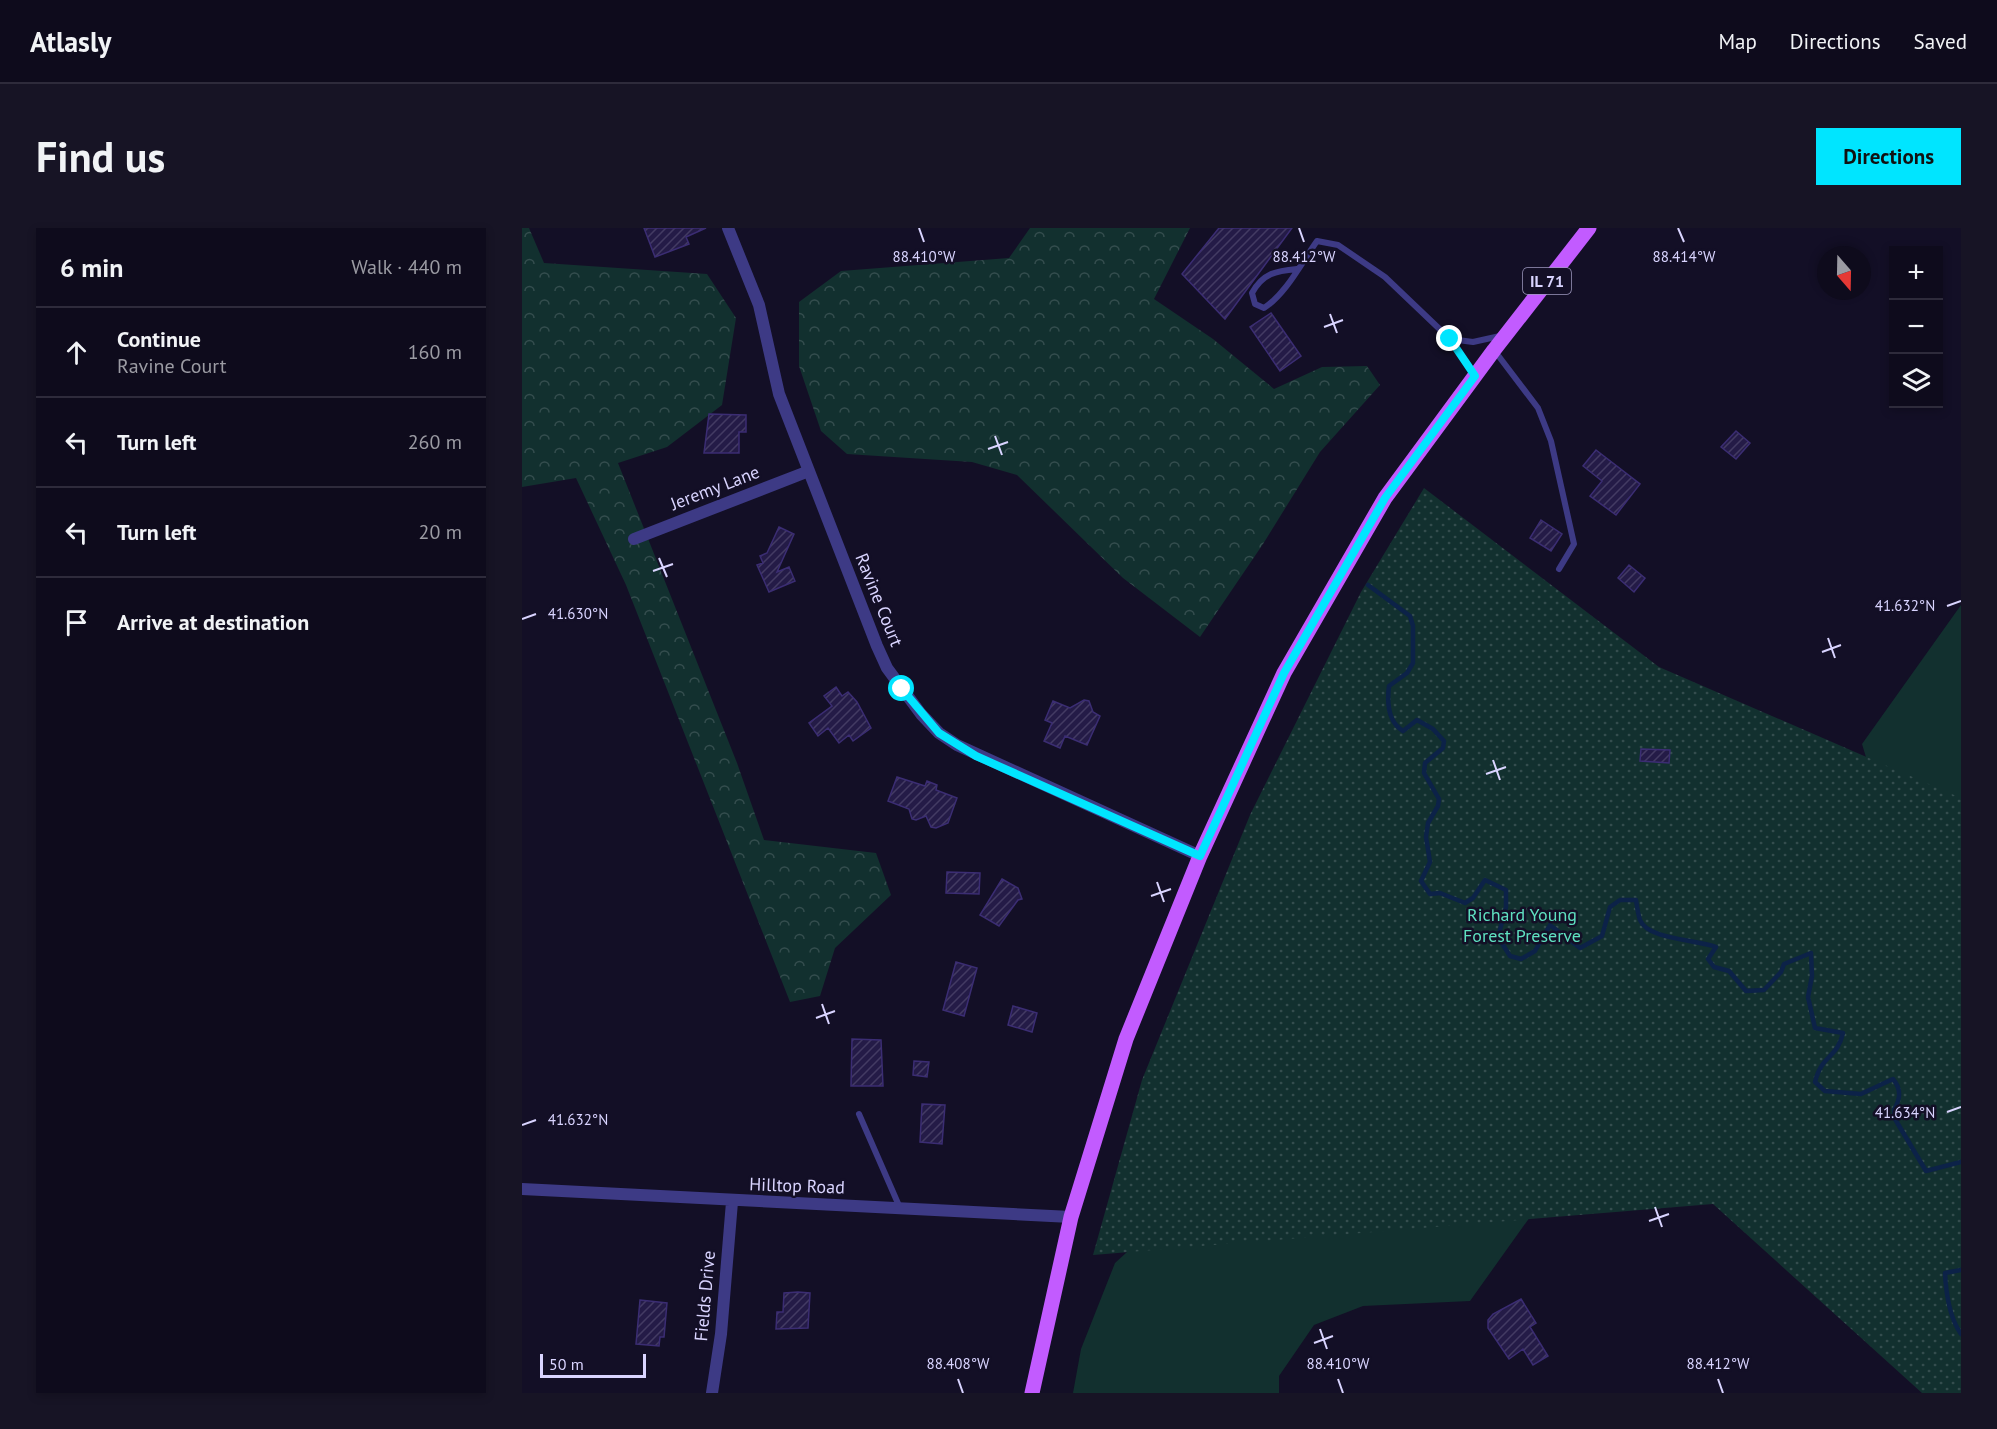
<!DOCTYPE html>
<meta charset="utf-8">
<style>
:root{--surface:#0e0b1c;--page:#171425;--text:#f1f3f6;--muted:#9b9ba3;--line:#2e2b3b;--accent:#00e5ff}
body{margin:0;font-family:"PT Sans",sans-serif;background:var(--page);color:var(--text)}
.controls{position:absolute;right:18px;top:18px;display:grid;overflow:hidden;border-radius:0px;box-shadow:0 3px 9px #0003}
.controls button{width:54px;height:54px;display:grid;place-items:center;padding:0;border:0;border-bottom:2px solid var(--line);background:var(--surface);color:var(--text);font:30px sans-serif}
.compass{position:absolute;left:1295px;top:18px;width:54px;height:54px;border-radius:50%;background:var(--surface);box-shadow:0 3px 9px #0003;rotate:160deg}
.scale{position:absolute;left:18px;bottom:15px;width:106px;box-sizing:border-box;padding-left:6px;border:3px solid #d9d4ff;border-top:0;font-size:16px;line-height:21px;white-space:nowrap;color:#d9d4ff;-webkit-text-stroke:4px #130f26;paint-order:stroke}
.stop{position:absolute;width:18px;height:18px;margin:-14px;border:4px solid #00e5ff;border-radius:50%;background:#fff}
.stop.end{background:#00e5ff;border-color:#fff;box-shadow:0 2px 6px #0008}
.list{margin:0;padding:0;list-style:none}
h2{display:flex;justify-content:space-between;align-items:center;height:78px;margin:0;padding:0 24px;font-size:26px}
h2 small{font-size:20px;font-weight:400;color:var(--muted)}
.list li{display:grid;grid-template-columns:39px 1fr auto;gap:18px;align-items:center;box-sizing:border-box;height:90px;padding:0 24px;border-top:2px solid var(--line)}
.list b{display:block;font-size:22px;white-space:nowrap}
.list p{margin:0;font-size:20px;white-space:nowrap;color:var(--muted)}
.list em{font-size:20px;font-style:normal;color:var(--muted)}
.icon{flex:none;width:33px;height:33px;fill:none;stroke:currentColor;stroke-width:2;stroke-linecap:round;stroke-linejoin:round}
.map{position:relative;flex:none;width:1439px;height:1165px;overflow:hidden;border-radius:0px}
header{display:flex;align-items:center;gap:36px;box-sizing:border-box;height:84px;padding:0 30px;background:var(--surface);border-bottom:2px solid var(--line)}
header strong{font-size:28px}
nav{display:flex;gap:33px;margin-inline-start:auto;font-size:21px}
.intro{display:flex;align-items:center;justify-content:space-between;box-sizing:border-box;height:144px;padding:0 36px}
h1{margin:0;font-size:42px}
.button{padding:15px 27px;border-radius:0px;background:var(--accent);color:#111;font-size:21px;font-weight:700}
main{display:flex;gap:36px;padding:0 36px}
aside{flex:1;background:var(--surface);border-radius:0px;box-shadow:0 3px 9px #0003}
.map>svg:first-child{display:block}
</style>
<header>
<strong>Atlasly</strong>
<nav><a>Map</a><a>Directions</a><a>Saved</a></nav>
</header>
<div class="intro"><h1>Find us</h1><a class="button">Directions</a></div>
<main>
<aside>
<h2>6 min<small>Walk · 440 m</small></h2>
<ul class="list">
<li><svg class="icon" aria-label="ahead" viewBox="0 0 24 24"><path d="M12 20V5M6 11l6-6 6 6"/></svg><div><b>Continue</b><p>Ravine Court</p></div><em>160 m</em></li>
<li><svg class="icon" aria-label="left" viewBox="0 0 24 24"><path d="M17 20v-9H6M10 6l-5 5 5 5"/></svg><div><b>Turn left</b></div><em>260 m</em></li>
<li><svg class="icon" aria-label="left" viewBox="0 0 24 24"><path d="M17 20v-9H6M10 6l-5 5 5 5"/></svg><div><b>Turn left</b></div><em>20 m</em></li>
<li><svg class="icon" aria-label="arrive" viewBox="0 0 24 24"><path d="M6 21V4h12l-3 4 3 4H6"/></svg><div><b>Arrive at destination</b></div></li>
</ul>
</aside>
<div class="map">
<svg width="1439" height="1165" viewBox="0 0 1439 1165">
<defs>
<pattern id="forest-crowns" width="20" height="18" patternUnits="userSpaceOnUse" patternTransform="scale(1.5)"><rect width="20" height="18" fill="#12302f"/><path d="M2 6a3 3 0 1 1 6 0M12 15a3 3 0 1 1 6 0" fill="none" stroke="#344d4e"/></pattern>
<pattern id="park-dots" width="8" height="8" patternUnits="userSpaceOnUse" patternTransform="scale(1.5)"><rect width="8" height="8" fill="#12302f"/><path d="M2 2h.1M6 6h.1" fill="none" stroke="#344d4e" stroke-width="1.8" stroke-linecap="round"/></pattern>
<pattern id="building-hatch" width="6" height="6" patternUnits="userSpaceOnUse" patternTransform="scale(1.5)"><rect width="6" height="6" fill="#241b47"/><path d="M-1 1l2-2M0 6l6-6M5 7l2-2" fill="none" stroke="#433b63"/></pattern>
</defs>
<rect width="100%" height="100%" fill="#130f26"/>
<path fill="#12302f" d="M1439 377V843L1340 516Z
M1078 891 948 1073 841 1078 792 1097 757 1148V1165H551L559 1121 593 1035 617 1013Z"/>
<path fill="url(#forest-crowns)" d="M0 0H7L22 35 185 46 214 90 200 177 145 219 96 235 215 535 242 612 354 625 369 667 313 720 298 768 268 774 104 357 54 250 0 259Z
M508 0H668L632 71 691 111 752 161 800 139 845 138 858 157 798 224 741 316 678 409 601 350 495 247 450 234 325 226 299 203 277 138V74L319 43 487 30Z"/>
<path fill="url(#park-dots)" d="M902 260 1137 439 1439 570V1165H1400L1191 976 571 1027 620 852 728 587 839 364Z"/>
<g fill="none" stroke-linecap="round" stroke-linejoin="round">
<path stroke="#0c2248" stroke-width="4.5" d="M846 357 888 388 891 398V435L885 445 867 458C865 474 866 494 881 503L895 492 911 501 922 513 921 520 903 535 902 545 917 571 916 578 906 595 904 609 908 634 899 653 908 666 918 665 943 675 951 670 963 652 984 662V679L976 709 988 728 999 731 1013 723 1028 697 1058 720 1080 708 1088 679 1098 672H1114C1115 679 1116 686 1118 692 1126 712 1174 711 1194 719L1186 731 1192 739 1207 743 1224 763 1242 762 1259 744 1262 736 1289 725 1290 748 1286 769 1293 800 1321 805C1315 831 1300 826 1293 854L1303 863 1339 866 1371 851C1380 862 1378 871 1372 882L1373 891 1404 943 1439 934
M1439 1042 1423 1045C1424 1065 1427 1089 1439 1106"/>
</g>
<path fill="url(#building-hatch)" stroke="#3b2d73" stroke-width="1.5" d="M122 0H184L164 9 167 16 133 29Z
M697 0H770L703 91 660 46Z
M749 85 779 128 758 143 728 99Z
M187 186 224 187V204H217V225H182Z
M1214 203 1228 215 1214 231 1199 219Z
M1074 222 1118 256 1094 287 1068 268 1080 253 1061 238Z
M1019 292 1040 306 1029 323 1008 310Z
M257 299 272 306 255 344 267 339 273 353 247 364 235 337 241 335 238 328 245 325Z
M1107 337 1123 350 1112 364 1096 350Z
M314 459 320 468 326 464 335 474 349 500 331 513 327 507 317 515 306 500 296 508 287 495 310 478 302 468Z
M562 472 567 473 571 484 578 488 565 517 543 508 538 520 522 513 530 495 523 492 531 473 548 480Z
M1119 521 1148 522 1147 535 1118 533Z
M375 549 403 558 405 553 415 557 414 562 435 570 426 595 414 600 409 599 404 588 394 592 390 591 387 581 366 573Z
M425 644 458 645 457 666 424 665Z
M480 651 496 660 500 671 496 672 477 698 458 687Z
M434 734 455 740 442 788 421 782Z
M491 778 515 785 510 804 486 797Z
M330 811 359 812 361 858H329Z
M392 833 407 834 405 849 391 847Z
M400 876 423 877 420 916 398 914Z
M276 1064 288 1065 286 1100 254 1101 255 1084H261L262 1065Z
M999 1071 1014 1095 1008 1099 1026 1128 1011 1137 1001 1121 987 1131 966 1100V1092L971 1086Z
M118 1072 145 1075 142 1109H138L137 1118 114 1116Z"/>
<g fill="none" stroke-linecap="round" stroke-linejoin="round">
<path stroke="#3d3a85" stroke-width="6" d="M775 41C754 43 741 45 730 65L733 76 742 80C764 66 780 34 795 13L816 17 863 49 928 111 952 146
M928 111 951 114 978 108
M972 122 1016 180 1029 213 1052 316 1037 341
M337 886 378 980"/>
<path stroke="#3d3a85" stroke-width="12" d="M206 0 237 77 257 166 355 418 365 440 399 486 417 505 435 517 678 628
M112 311 287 243
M0 961 549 989
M190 1165 199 1106 210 974"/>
<path stroke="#c25bff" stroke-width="15" d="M510 1165 549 989 604 811 678 628 762 445 863 270 972 122 1067 0"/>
</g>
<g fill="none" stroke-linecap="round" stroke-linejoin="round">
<path stroke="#00e5ff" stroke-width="8" d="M380 461 417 505 454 528 678 628 762 445 863 270 953 148 928 111"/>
</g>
<path fill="none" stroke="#d9d4ff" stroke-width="2" d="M397 0 402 14M777 0 782 14M1156 0 1162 14M808 86 815 105M802 99 821 92M473 208 480 227M466 221 486 214M137 330 145 349M131 343 151 336M1425 378 1439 373M0 391 14 386M1306 410 1313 430M1300 424 1319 417M971 532 978 552M964 546 984 539M635 654 642 674M629 668 649 661M300 776 307 796M294 790 313 783M1425 884 1439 879M0 897 14 892M1133 979 1140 999M1127 993 1147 986M798 1101 805 1121M792 1115 811 1108M436 1151 441 1165M816 1151 821 1165M1196 1151 1201 1165"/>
<g text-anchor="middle" stroke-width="5" stroke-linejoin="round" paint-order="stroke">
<rect fill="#130f26" stroke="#9e99be" stroke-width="1.5" x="1001" y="40" width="48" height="26" rx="4.5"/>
<g font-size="16" font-weight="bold" fill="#d9d4ff">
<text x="1025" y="59">IL 71</text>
</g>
<g font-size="18" fill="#d9d4ff" stroke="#130f26">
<text transform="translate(193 260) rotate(-21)" y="6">Jeremy Lane</text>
<text transform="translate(357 372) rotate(68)" y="6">Ravine Court</text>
<text transform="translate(275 958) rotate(2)" y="6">Hilltop Road</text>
<text transform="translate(183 1068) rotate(-85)" y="6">Fields Drive</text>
</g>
<g font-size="18" fill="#5fe0c0" stroke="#130f26">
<text x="1000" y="693">Richard Young<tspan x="1000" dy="21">Forest Preserve</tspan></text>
</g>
</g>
<g font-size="15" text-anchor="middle" fill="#d9d4ff" stroke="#130f26" stroke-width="5" stroke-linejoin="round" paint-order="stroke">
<text x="1162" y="34">88.414°W</text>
<text x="402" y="34">88.410°W</text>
<text x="782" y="34">88.412°W</text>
<text x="1383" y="383">41.632°N</text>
<text x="56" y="391">41.630°N</text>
<text x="1383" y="890">41.634°N</text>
<text x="56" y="897">41.632°N</text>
<text x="436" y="1141">88.408°W</text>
<text x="816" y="1141">88.410°W</text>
<text x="1196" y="1141">88.412°W</text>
</g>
</svg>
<div class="controls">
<button>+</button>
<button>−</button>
<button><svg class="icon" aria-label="layers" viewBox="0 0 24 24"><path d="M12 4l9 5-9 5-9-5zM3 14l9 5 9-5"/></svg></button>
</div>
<svg class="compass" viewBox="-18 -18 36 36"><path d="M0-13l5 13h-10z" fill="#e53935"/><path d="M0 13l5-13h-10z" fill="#9b9ba3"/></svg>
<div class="scale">50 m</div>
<div class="stop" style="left:380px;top:461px"></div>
<div class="stop end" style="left:928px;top:111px"></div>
</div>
</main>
